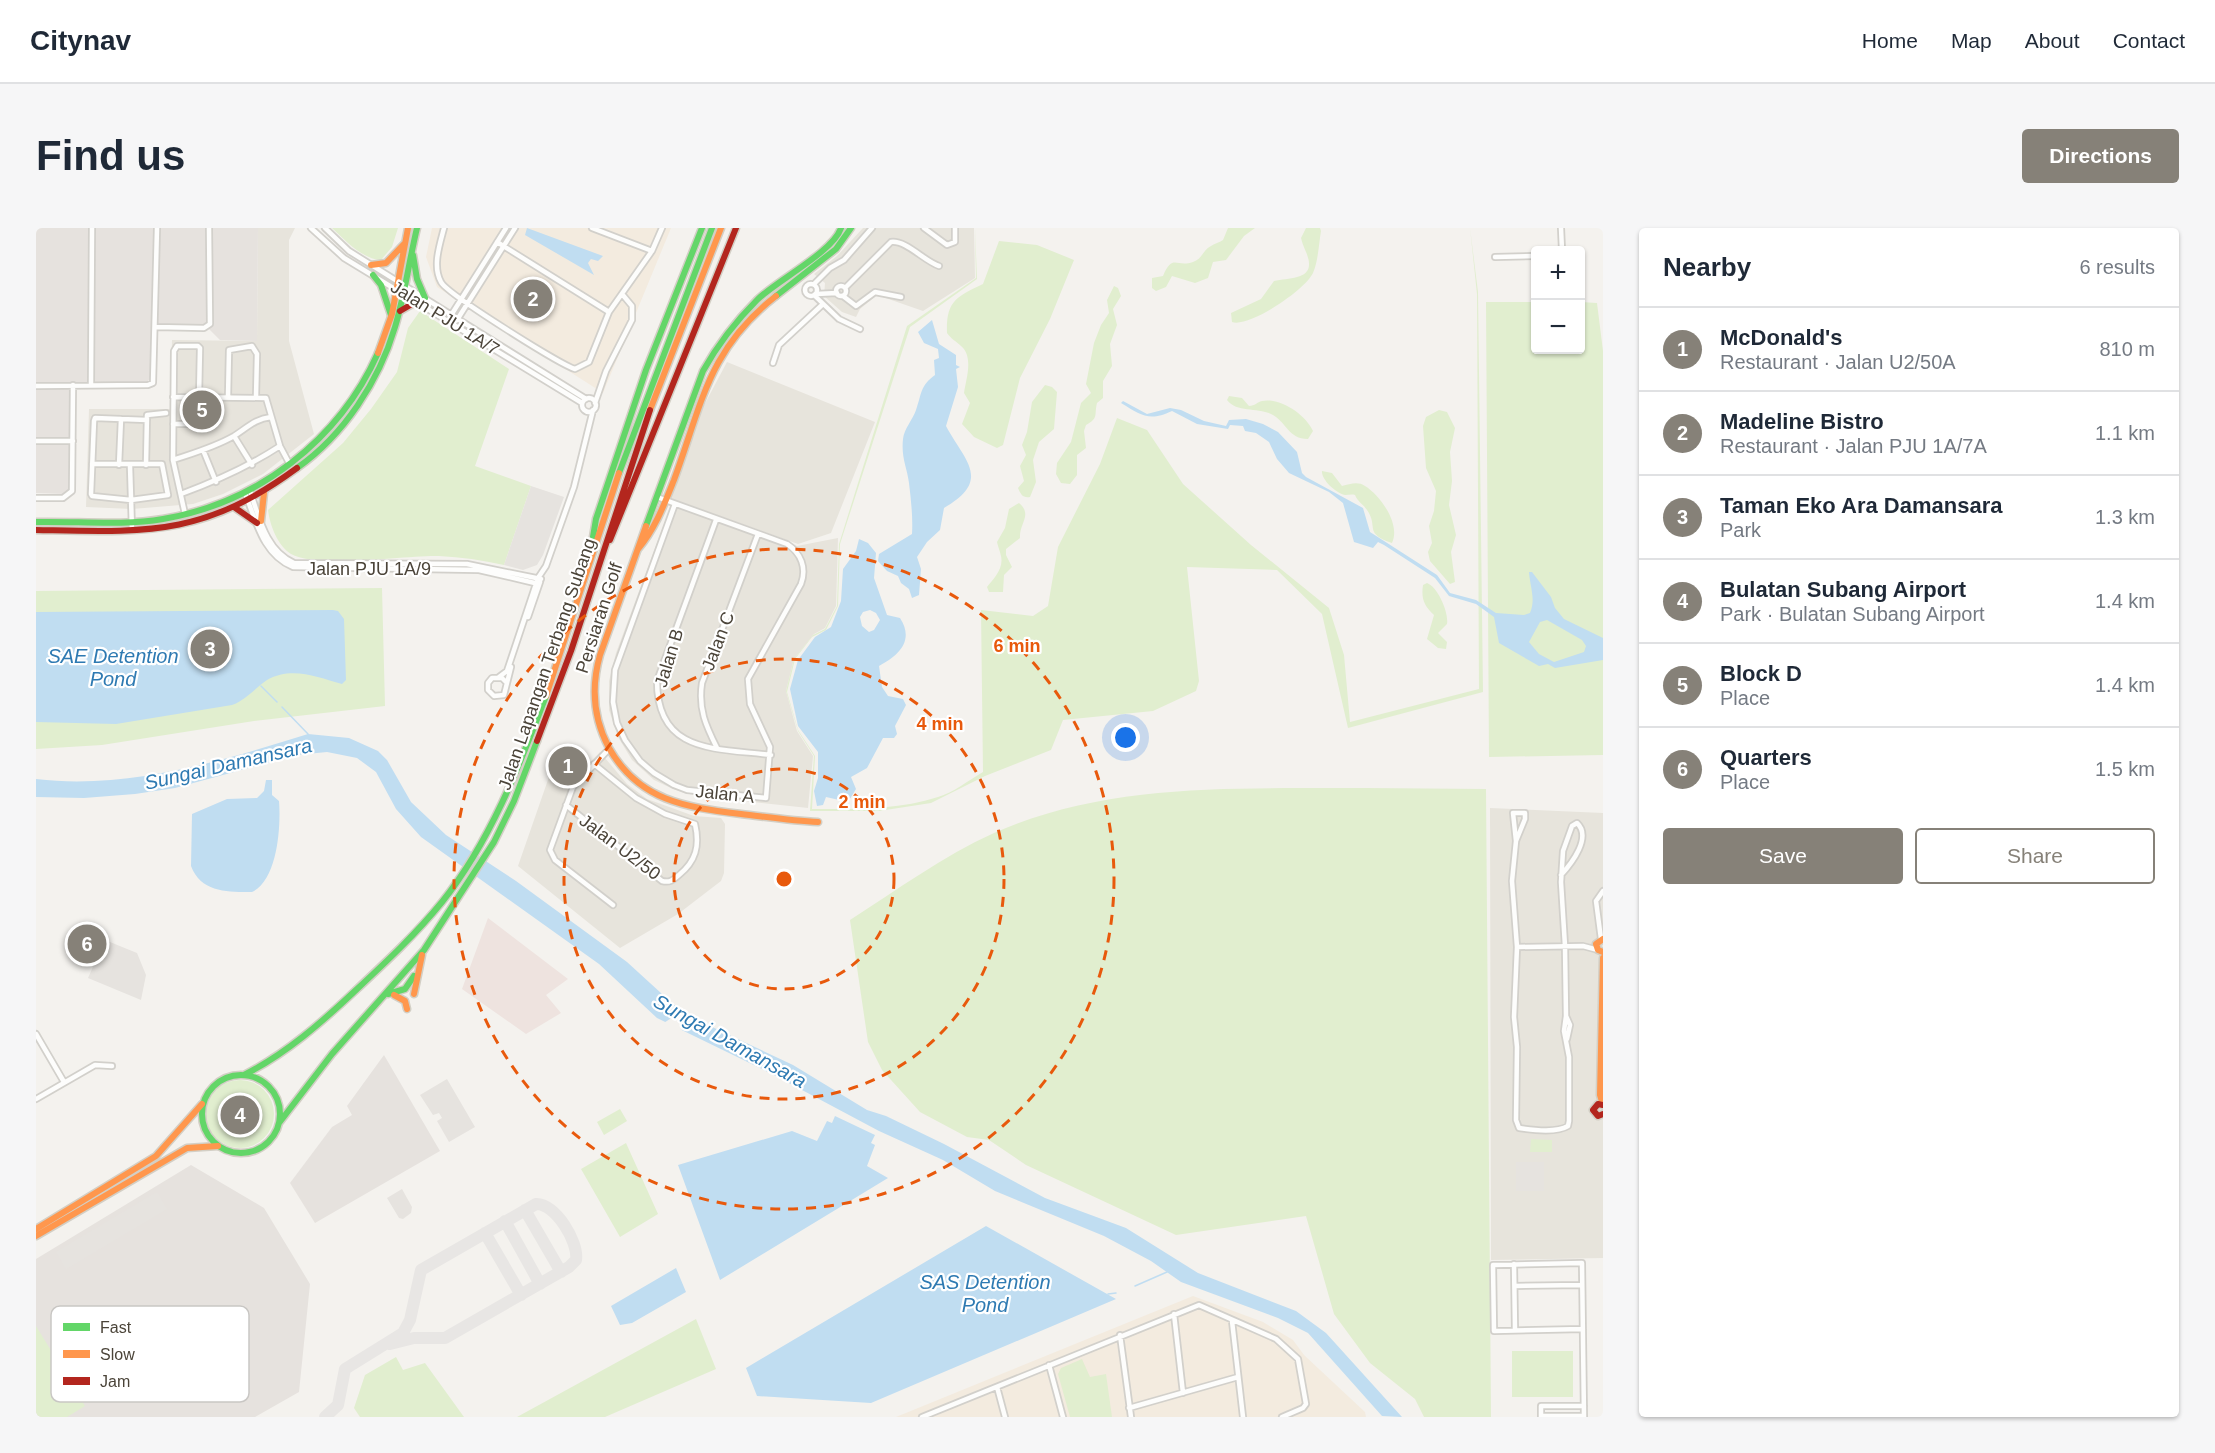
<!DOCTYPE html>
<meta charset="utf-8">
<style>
:root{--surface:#fff;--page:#f6f6f7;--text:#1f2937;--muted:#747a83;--line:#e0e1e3;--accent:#868178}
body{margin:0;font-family:Helvetica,sans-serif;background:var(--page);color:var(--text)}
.controls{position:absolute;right:18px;top:18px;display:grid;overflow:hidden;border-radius:6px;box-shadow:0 2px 4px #0004}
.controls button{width:54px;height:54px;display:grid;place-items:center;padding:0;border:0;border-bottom:2px solid var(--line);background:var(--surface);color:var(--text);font:30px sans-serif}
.you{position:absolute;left:1090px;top:510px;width:21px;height:21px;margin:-15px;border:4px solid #fff;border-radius:50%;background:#1a73e8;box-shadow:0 0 0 9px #1a73e833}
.badge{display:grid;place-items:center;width:39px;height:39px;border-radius:50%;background:var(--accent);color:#fff;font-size:20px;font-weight:700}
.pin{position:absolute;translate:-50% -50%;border:3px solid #fff;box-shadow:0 2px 6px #0006}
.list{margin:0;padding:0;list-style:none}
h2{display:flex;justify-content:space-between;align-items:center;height:78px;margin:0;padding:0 24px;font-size:26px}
h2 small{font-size:20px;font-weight:400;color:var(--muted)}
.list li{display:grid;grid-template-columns:39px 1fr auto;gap:18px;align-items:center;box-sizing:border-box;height:84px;padding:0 24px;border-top:2px solid var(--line)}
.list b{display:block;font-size:22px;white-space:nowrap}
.list p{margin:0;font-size:20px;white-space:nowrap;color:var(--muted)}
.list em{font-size:20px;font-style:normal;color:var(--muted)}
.actions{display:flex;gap:12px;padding:18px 24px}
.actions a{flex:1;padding:14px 0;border:2px solid var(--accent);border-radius:6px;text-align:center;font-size:21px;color:var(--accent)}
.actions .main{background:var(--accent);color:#fff}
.map{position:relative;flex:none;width:1567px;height:1189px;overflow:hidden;border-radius:6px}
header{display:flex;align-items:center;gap:36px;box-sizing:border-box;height:84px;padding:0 30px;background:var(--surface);border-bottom:2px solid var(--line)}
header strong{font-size:28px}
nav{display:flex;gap:33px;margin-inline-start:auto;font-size:21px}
.intro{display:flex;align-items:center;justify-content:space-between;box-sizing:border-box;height:144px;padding:0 36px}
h1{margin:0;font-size:42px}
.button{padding:15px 27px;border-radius:6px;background:var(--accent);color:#fff;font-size:21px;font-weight:700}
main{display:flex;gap:36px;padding:0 36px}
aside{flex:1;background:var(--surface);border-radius:6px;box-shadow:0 2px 4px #0004}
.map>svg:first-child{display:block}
</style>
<header>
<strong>Citynav</strong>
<nav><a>Home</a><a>Map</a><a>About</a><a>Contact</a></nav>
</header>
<div class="intro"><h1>Find us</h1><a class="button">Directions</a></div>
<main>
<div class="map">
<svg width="1567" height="1189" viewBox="0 0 1567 1189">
<rect width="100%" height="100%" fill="#f4f2ee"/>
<path fill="#e7e4dc" d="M222 0H259L253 12V113L278 206 227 246 187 266 157 276 96 281 50 279 53 181H134L136 112 221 113Z
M827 0H938L939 50 887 83 841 67 824 81 820 89 806 84 788 68 789 55 778 46 801 28Z
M691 134 839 194 795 305 762 316 634 270 666 181Z
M637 272 761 318 802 310 800 378 789 400 778 406 758 431 750 463 761 503 777 528 772 580 661 568 637 561 618 552 596 532 582 509 573 482V453L580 425Z
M564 524 591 556 611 571 658 588 685 590 689 596 688 645 685 653 642 686 584 720 482 638 514 546 534 555Z
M1454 580 1567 585V1030L1455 1032Z"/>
<path fill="#f3ebdf" d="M396 0H635L567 165 401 59 390 29Z
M1157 1068 1227 1094 1257 1112 1268 1127 1329 1184 1330 1189H860Z"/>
<path fill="#e6e2de" d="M0 0H222L221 113 184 112 170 98 117 97 116 149 111 154 35 155V259L28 266 0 265Z
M348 827 404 923 279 995 254 955 296 899 316 887 311 878Z
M155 937 228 980 274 1056 263 1164 219 1189H0V1031Z"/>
<path fill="#eee3df" d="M452 690 532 751 510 767 525 785 490 806 426 761Z"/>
<path fill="#e1eecf" d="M296 0H362L356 19 345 32C326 31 309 12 296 0Z
M939 0 941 51 874 99 804 316 802 378 790 402 776 409 759 431 751 464 762 502 779 528 776 581C818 581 862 582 902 569 917 565 933 552 947 544L945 382 997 388 1012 378 1022 319 1064 236 1081 190 1111 202 1147 256 1215 317 1293 380 1308 427 1314 494 1443 461 1441 66 1434 0 1442 64 1447 464 1312 500 1286 386 1241 342 1151 339 1163 453 1160 463 1117 483 1027 492 1015 522 949 548 895 575 843 583H774L778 528 762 503 750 463 758 431 777 407 789 401 801 378 803 316 871 98 940 50Z
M1192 0H1219L1208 8 1190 32 1177 34 1172 50 1159 55 1136 48 1130 59 1120 63 1116 60V50L1127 48C1137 25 1140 40 1157 34 1166 31 1167 22 1175 18 1179 15 1183 15 1187 12Z
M1270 0H1284L1285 3C1283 15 1282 34 1277 45 1269 62 1213 100 1196 94L1195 85 1225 71 1238 53C1256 49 1282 52 1270 24 1268 19 1266 15 1265 10Z
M963 13 1001 17 1038 32 1014 91 984 150 967 217 961 220 938 209 926 196 934 175 928 165C930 151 938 129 925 118 920 113 915 111 911 105 910 73 920 69 947 56Z
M1078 58 1082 60 1085 68 1077 81 1081 97 1074 116 1076 138 1067 153V170L1061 175C1058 187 1063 190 1050 197L1048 203 1050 220 1041 227V247L1034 256 1025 255 1020 246 1021 235 1035 214 1045 175 1055 165 1050 156 1058 115 1065 97 1073 85 1071 72Z
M1450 74H1499L1500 122H1544L1545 74 1561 75 1567 123V527L1453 529Z
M384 83 473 141 439 238 495 258 468 337C446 332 425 329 403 328 370 327 281 341 255 326 242 318 234 298 232 282L307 215 335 181 361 144 372 100Z
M1009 157 1016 159 1021 164 1018 201 1003 214 997 232 1000 254 994 269C987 270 985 267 982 260L988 253 984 238 990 227 986 217 991 204 996 174Z
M1193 168 1206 170 1213 178C1219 178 1221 174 1226 173 1244 169 1270 187 1277 203L1272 211C1252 211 1251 194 1235 186 1220 179 1201 185 1191 172Z
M1403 182 1411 184 1419 200 1414 224 1416 253 1413 277 1420 307 1415 324 1419 354 1414 356 1394 333 1392 324 1396 315 1393 298 1398 283 1400 263 1390 240 1387 198 1390 189Z
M1286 243 1296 245 1306 258C1314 256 1322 253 1329 258 1344 267 1365 296 1356 315 1327 305 1343 299 1331 282 1327 276 1322 274 1319 267 1316 266 1312 267 1309 267 1299 265 1285 251 1286 243Z
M983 275C997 287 983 295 984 310L970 321V327L976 339 968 347 967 364H953L951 359C957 351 968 341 965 328 964 323 962 319 961 314L969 300 973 281Z
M1391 355C1402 359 1413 385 1411 396L1402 405 1411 414 1410 421 1402 420 1391 411 1398 387C1388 378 1385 371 1387 357Z
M346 360 349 478 218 493 66 517 0 521V363Z
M1330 560 1450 561 1455 1189H1388L1379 1171 1334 1135 1298 1086 1270 988 1140 1007 990 937 953 912 931 909 884 884 846 842 832 814 814 692C861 662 907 628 958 605 1075 553 1205 561 1330 560Z
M170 886a34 34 0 1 1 68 0a34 34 0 1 1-68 0Z
M584 881 591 893 568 907 561 894Z
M1495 911 1516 912V924H1494Z
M590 915 622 986 584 1009 545 941Z
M660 1091 680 1141 569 1189H481Z
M0 1098 49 1178 31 1189H0Z
M1476 1123H1537V1169H1476Z
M360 1129 367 1142 389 1135 428 1189H324L318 1180 329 1147Z
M1046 1131 1054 1149 1070 1146 1076 1189H1034L1022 1146 1025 1140Z"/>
<path fill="#e6e3df" d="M495 258 528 269 507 327 501 337 487 342 468 337Z
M69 712 101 725 110 747 105 772 52 750Z
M411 851 439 899 413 914 401 893 406 890 403 885 397 887 384 867Z
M1480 934H1508V963H1480Z
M366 961 376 979 375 985 367 991 363 990 351 970Z
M121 964 131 981 30 1041 20 1024Z"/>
<path fill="#c0ddf1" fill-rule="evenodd" d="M491 0 567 28 562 33 555 31 552 35 558 47 489 7Z
M896 92 903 116 920 127V137L924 139 920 141 922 159 910 198C928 232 957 252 908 280L904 302 891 314 881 329 885 341 883 367 876 370 873 361 865 355 862 348 851 343 842 333 843 326 876 306C877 289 875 272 873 255 871 239 865 230 867 211 868 201 877 191 880 182 886 165 884 158 899 147L898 132 903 130 902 121 888 115 882 104Z
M1087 173 1111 186 1134 180 1145 182 1168 193 1190 198 1193 192 1210 191 1227 196 1242 204 1261 224 1266 245 1270 249 1327 280 1334 304 1401 347 1414 365 1440 372 1460 385 1488 387 1494 385C1500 371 1494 359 1493 344H1496L1515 369 1519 380 1528 391 1567 410V432L1519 440 1512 436 1503 438 1463 415 1458 389 1440 376 1413 368 1399 350 1348 317 1342 314 1337 320 1318 314 1307 275 1293 264 1253 245 1241 231 1233 214 1220 205 1209 203 1207 198 1194 197 1192 201 1161 196 1136 183C1113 194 1105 187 1085 175ZM1511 392 1546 412 1550 418 1548 424 1518 434 1503 426 1493 414 1504 394Z
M823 311 832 315 840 325 838 350 851 387 864 390C879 413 862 428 843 438L846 459 852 468 867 471 870 477 859 498 861 506 858 510H847L831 540 815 549 820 561 812 574 790 569 787 577 781 578 778 563 782 550V524L762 498 754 461 762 432 779 409 795 399 805 373 807 341 820 323ZM834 382 840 385 844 392 838 402 833 404 826 398 824 389 827 384Z
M297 382 302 383 308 391 310 452 306 456C281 449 256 438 231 452 219 460 210 472 196 477L80 496 0 494V384Z
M272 506 313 510 342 523 351 532 375 574 410 607 480 653 591 734 637 776 674 798 757 837 831 882 850 888 908 916 1009 970 1090 1000 1162 1045 1260 1083 1290 1105 1366 1189 1346 1188 1272 1105 1242 1090 1145 1054 1115 1033 1068 1008 959 963 907 932 843 903 736 846 621 790 563 736 385 609 360 581 340 544 321 530 291 524 261 527 139 560 99 566 48 570 0 569V551C91 562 186 533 272 506Z
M230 552H236V567L243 573C245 597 242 652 216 664 193 664 165 665 155 638L156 586 191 571 221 570 228 563Z
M799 888 839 907 835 915 839 917 831 938 852 950 684 1052 642 937 756 903 781 913 791 893 796 895Z
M950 998 1080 1071 835 1175 721 1168 710 1140Z
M640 1040 650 1064 596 1095 584 1097 575 1078Z"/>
<path fill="#f4f2ee" d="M650 781 665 790 642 804 626 796Z"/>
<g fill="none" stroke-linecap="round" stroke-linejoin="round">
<path stroke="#c0ddf1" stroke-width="1.5" d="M225 458 241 474
M246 479 272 506
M1099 1058 1131 1044
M1072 1066 1080 1065"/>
<path stroke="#e8e6e4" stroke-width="12" d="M489 982 525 1044
M469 993 504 1056
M449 1005 485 1067
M289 1189 302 1177 309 1141 367 1105 374 1092 385 1042 500 976C519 975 543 1014 540 1032L533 1039 409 1110H378L354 1116"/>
<g stroke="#d2d0cb" stroke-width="8">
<path id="street" d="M275 0 308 30 546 175
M289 0 313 23 550 171
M408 0C404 16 396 38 405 54 411 66 525 137 539 141L553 134 573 84 616 23 626 0
M556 0 616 23
M888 0 911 17 919 14V0
M1525 0 1526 22
M461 14 573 84
M1459 29 1500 28
M769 62a6 6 0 1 1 12 0a6 6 0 1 1-12 0Z
M778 56 794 40 808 32 836 0
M800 63a5 5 0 1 1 10 0a5 5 0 1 1-10 0Z
M809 60 855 14C870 12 888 33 903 38
M780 66 801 65
M778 67 803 91 824 101
M807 68 820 78 839 64 865 69
M414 89 470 0
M421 92 479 0
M120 99 168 100 174 96 173 0
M737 135 743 117 786 77
M55 157 56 0
M0 158 112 157 117 155 121 0
M137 169 230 170 244 218 253 235
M192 169 193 122 216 118 221 126 220 169
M546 177a7 7 0 1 1 14 0a7 7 0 1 1-14 0Z
M559 175 570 143 596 92V78L586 66
M137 196H169
M198 208 216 237
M0 213H37
M167 222 180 254
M137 232C158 225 179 219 198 208 212 199 219 191 235 189
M56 236H126L132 267 95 272 56 268 55 266 58 193 59 190 111 192
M83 237 85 191
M110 237 111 187 130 185
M94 238 96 302
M214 263C223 289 230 323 258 335L431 336 505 351
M209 265C220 293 227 327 257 339L443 342 503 356
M145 266C180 253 212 239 244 218
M621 269 751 316C765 325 771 340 765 356L712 451 714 476 734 519 730 570 651 562 638 557 618 545 604 533 589 512 581 495 577 474 579 442 639 276
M0 270H27L36 263 37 157
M149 286 137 232 138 123 141 118H162L164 120 163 169
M680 292 621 453C621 526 680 520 735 527
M492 389 504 354
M463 449 471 443 502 350 510 338 538 259 557 182
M470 454 466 450H456L452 455V462L458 468 468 467 475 439
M681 520C670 498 662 481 666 455L722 306
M573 521 537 559 514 622 519 632 577 677
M530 577 626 653C634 655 637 652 643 647 660 633 664 618 659 596L629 586 600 570 558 536
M1480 613 1477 585H1489V591L1480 613 1476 653 1481 719 1478 789 1481 819 1480 892 1483 900C1496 902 1521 905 1532 898L1533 893V829L1528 803 1530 788 1529 718 1525 654 1527 623 1536 598 1541 595C1556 609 1536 635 1525 647
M1565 711 1560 673 1567 663
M1481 719 1547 718 1562 722
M1530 788 1534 797 1531 811
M0 806 28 854
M0 871 59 837 76 838
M1478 1036 1479 1102
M1479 1058 1546 1057
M1138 1086 1147 1165
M1196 1093 1207 1189
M1547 1101 1458 1103 1457 1037 1546 1035 1548 1189
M1084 1107 1095 1189
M1013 1137 1027 1189
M961 1159 969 1189
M1093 1180 1202 1149
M1505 1188H1548
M886 1189 1163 1077 1240 1111 1262 1131 1270 1176 1267 1180 1246 1189
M1505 1189V1178H1548"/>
</g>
<g stroke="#d3cfc5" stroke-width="9">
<path id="fast" d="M377 27 381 51 389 70
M337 47 345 57 355 87
M740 68 800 21 815 0
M261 240C308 207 343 153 359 99 369 66 373 33 381 0
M583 245 676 0
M0 294C42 293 86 298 127 291 222 275 303 212 342 125
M610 298 667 143C681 118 700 93 721 72 740 53 797 24 805 0
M557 309 560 291 610 142 666 0
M352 766 369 761 378 748
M166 886a39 39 0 1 1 78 0a39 39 0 1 1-78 0Z
M208 847C251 825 285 795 320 762 350 734 380 706 406 674 454 614 483 539 510 468
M243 895 296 826 388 722 458 614 478 573 501 513"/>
</g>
<g stroke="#d3cfc5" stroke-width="9">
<path id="slow" d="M335 37 350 35 368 16
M342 125 356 86 372 0
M614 182 685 0
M225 293 228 265
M610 298 564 427C555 459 557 490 573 520 603 573 649 579 705 586 731 589 756 593 782 594
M602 321C619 301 628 277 638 252 666 176 672 121 740 68
M510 468 583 245
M1567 711 1560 716 1562 722 1567 724
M1567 730 1564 867 1567 877
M378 766 386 727
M358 767 369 773 371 781
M0 1001 120 928 166 876
M0 1008 151 920 182 918"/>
</g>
<g stroke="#d3cfc5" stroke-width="9">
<path id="jam" d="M364 83 376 76H386
M198 279 221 295
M0 302C111 304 167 309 261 240
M574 312 700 0
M501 513 535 423 614 182
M1567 877 1562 876 1557 882 1562 888 1567 886"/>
</g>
<use href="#street" stroke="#fdfdfc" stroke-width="4.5"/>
<use href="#fast" stroke="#63d668" stroke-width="6"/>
<use href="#slow" stroke="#ff974d" stroke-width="6"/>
<use href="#jam" stroke="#b3261e" stroke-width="6"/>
</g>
<g fill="none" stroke="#e8590c" stroke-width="3" stroke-dasharray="10 8">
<circle cx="748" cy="651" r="110"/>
<circle cx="748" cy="651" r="220"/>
<circle cx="748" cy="651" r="330"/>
</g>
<g text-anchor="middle" stroke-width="4.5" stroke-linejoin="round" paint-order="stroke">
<g font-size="18" fill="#4b4439" stroke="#fff">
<text transform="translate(409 90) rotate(32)" y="6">Jalan PJU 1A/7</text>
<text x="333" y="347">Jalan PJU 1A/9</text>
<text transform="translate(563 390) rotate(-72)" y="6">Persiaran Golf</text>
<text transform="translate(682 413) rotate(-69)" y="6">Jalan C</text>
<text transform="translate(633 430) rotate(-73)" y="6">Jalan B</text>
<text transform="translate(511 436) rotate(-71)" y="6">Jalan Lapangan Terbang Subang</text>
<text transform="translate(689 566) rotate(6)" y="6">Jalan A</text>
<text transform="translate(584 619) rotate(37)" y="6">Jalan U2/50</text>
</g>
<g font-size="20" font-style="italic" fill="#2e7ab2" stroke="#fff">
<text x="77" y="435">SAE Detention<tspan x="77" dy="23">Pond</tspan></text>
<text transform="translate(192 536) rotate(-13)" y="7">Sungai Damansara</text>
<text transform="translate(694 813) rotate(29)" y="7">Sungai Damansara</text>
<text x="949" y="1061">SAS Detention<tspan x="949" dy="23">Pond</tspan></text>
</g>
</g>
<rect x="15" y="1078" width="198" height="96" rx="9" fill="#fff" stroke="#c9c7c4" stroke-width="1.5"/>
<rect x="27" y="1095" width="27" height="8" fill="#63d668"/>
<rect x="27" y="1122" width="27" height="8" fill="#ff974d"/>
<rect x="27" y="1149" width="27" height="8" fill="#b3261e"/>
<g font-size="16" fill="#4b4439">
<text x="64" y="1105">Fast</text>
<text x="64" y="1132">Slow</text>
<text x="64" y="1159">Jam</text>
</g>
<circle cx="748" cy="651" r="9" fill="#e8590c" stroke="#fff" stroke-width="3"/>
<g font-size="18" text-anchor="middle" font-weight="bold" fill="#e8590c" stroke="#fff" stroke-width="4.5" stroke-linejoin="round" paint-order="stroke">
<text x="981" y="424">6 min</text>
<text x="904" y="502">4 min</text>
<text x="826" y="580">2 min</text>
</g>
</svg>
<div class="controls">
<button>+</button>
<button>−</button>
</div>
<div class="you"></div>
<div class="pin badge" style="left:532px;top:538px">1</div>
<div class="pin badge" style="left:497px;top:71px">2</div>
<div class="pin badge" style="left:174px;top:421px">3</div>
<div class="pin badge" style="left:204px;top:887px">4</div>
<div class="pin badge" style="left:166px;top:182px">5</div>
<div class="pin badge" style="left:51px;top:716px">6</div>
</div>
<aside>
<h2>Nearby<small>6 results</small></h2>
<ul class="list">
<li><span class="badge">1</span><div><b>McDonald's</b><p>Restaurant · Jalan U2/50A</p></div><em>810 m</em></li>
<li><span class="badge">2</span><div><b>Madeline Bistro</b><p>Restaurant · Jalan PJU 1A/7A</p></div><em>1.1 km</em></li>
<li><span class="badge">3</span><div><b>Taman Eko Ara Damansara</b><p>Park</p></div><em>1.3 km</em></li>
<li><span class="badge">4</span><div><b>Bulatan Subang Airport</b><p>Park · Bulatan Subang Airport</p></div><em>1.4 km</em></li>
<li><span class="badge">5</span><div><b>Block D</b><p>Place</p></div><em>1.4 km</em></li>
<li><span class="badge">6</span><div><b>Quarters</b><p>Place</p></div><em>1.5 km</em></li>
</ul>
<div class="actions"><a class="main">Save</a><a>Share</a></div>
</aside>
</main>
